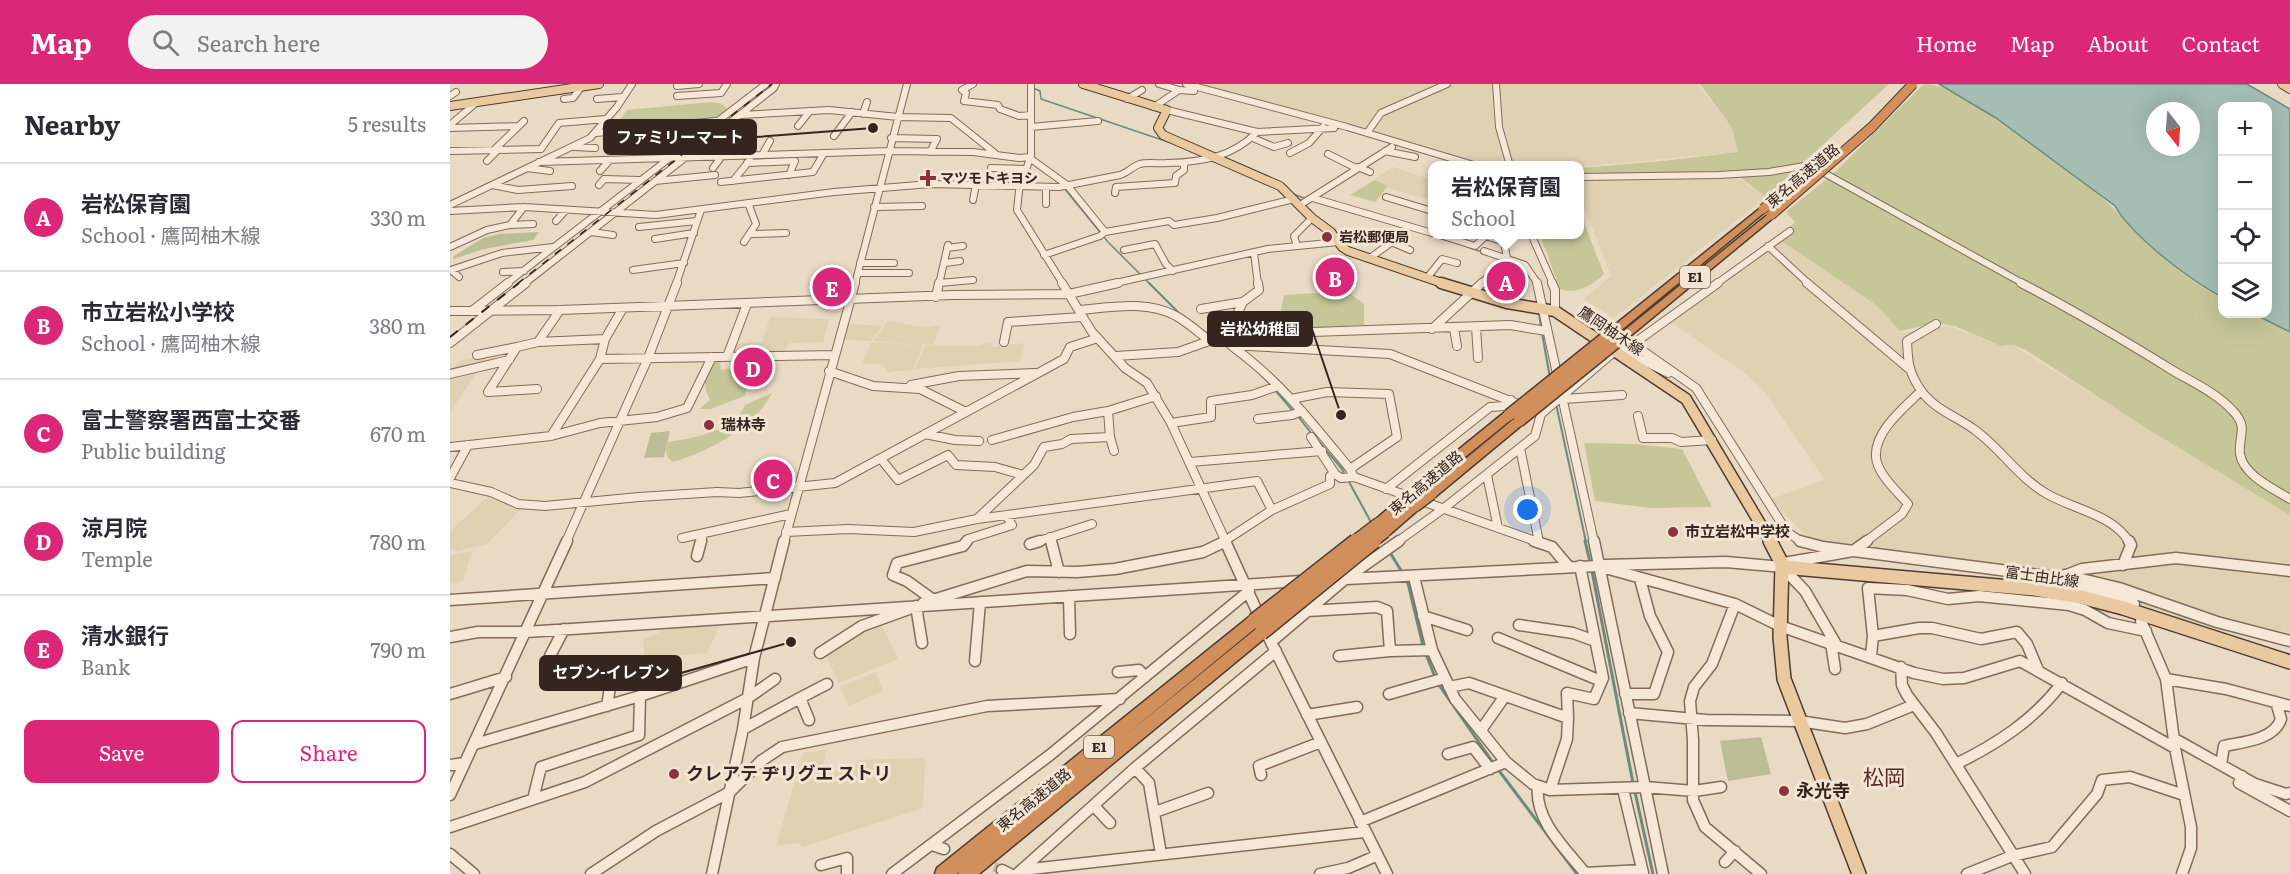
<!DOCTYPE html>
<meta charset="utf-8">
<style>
:root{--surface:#fff;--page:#f2f2f3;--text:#2b2b33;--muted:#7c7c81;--line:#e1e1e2;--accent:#db2777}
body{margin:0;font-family:Literata,"Noto Sans JP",serif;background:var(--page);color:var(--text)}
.controls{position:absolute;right:18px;top:18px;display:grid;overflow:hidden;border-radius:12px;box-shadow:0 6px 24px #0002}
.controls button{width:54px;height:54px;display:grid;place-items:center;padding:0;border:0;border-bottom:2px solid var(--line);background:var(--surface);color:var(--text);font:30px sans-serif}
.compass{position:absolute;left:1696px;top:18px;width:54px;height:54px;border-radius:50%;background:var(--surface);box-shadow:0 6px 24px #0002;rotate:163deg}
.you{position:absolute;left:1078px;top:426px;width:21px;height:21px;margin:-15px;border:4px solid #fff;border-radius:50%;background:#1a73e8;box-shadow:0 0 0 9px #1a73e833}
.badge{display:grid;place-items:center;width:39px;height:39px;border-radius:50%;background:var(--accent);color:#fff;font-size:20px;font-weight:700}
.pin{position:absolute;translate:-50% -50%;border:3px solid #fff;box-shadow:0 2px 6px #0006}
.popup{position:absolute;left:978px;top:77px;width:156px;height:78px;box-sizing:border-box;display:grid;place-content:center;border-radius:12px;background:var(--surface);filter:drop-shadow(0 2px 4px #0005);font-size:20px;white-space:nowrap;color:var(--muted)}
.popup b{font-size:22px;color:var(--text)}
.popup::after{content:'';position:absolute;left:50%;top:100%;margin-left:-12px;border:12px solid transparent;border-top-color:var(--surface)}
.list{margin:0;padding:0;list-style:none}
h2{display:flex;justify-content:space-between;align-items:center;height:78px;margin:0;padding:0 24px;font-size:26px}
h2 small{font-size:20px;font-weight:400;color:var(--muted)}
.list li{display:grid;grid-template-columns:39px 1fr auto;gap:18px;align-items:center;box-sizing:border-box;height:108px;padding:0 24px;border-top:2px solid var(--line)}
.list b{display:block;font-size:22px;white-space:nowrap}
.list p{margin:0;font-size:20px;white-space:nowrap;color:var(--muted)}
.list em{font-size:20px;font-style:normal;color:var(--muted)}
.actions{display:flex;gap:12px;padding:18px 24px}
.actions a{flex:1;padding:14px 0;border:2px solid var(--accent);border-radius:12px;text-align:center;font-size:21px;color:var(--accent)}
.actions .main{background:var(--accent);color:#fff}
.icon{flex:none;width:33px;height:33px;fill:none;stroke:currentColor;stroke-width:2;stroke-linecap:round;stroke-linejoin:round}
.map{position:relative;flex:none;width:1840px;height:790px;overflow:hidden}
header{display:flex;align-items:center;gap:36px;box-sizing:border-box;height:84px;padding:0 30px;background:var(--accent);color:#fff}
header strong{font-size:28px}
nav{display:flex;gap:33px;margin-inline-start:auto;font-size:21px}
.search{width:420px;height:54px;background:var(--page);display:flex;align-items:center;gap:15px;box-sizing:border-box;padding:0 21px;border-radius:33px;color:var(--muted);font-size:22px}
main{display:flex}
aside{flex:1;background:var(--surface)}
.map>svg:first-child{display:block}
</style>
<header>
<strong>Map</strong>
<div class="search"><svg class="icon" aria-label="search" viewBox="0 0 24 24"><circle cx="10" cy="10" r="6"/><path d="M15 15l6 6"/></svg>Search here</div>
<nav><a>Home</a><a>Map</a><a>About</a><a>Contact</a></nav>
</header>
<main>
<aside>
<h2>Nearby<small>5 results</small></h2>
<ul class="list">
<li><span class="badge">A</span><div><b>岩松保育園</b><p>School · 鷹岡柚木線</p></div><em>330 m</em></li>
<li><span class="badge">B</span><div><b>市立岩松小学校</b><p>School · 鷹岡柚木線</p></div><em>380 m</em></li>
<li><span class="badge">C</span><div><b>富士警察署西富士交番</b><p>Public building</p></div><em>670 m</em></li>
<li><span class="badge">D</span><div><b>涼月院</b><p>Temple</p></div><em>780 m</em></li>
<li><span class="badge">E</span><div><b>清水銀行</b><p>Bank</p></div><em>790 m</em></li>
</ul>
<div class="actions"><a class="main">Save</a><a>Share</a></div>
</aside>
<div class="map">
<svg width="1840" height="790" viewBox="0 0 1840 790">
<rect width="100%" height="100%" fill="#e9dac4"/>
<path fill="#ded2b2" d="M749 0H1247L1282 44 1288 68 1130 83 1033 81 994 68Z
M943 83 982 96V109L975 115 939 104 925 95Z
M1282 90 1316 113 1164 234 1134 215 1161 192 1130 112V91Z
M1328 155 1426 221 1451 249 1499 242 1554 263 1562 261 1748 375 1840 410V560L1719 532 1592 485 1358 454 1321 415 1375 396 1314 307 1295 289 1221 238Z
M320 233 379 235 373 258 339 259 333 270 280 272 286 260 312 258Z
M438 237 472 243 491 241 483 261 473 260 463 286 438 288 433 280H412L421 258 466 261 423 257Z
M399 240 432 242 421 257 394 256Z
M541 258 542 263 575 259 570 277 465 285 475 262H524Z
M39 271 0 328V287L11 276Z
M40 411 73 423 37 460 7 467 0 465V447Z
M22 467 13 497 0 500V472Z
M271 539 257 569 195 574 193 555 218 545Z
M431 540 448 575 389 599 374 568 412 545Z
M426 588 433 607 399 622 390 603Z
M376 666 372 688 405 684 408 676 475 674 473 724 353 763 348 759 326 762 353 669Z"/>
<path fill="#c6c699" d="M1250 0H1439L1316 113 1286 90H1130V84L1213 77 1288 68 1282 44Z
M1474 0C1500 0 1529 23 1550 38 1587 65 1627 91 1660 121 1695 154 1729 194 1772 214V230H1806L1840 245V431L1688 339 1576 266 1562 261 1551 262 1505 242 1484 239 1450 247 1426 221 1328 155 1345 138 1336 128 1385 88Z
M262 18 272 20 277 25 263 36 168 46 169 37 177 26Z
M925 96 938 102 925 118 900 111Z
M1130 139H1134L1154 190C1142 201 1127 211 1110 205L1090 151 1130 150Z
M897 207 914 220V241L827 245 834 211Z
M270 275 271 286C282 283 292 285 298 295L295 300 297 304 295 312 260 325H249L260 316C251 297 256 297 261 277Z
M322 309C304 344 259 367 223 378L218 374 216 366 218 358C243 354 284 348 295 321Z
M1134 359 1184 360 1232 365 1262 423 1201 424 1145 417Z"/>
<path fill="#bcbc97" d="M89 148 83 156 34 165 3 175 4 172 33 154 49 150Z
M220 347 214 373 194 374 201 349Z
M1311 653 1321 690 1278 697 1270 657Z"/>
<path fill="#a5bdb3" stroke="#6d8a7f" stroke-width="1.5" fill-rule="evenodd" d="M1489 0H1797L1840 25V248L1804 230H1818V22H1772V213C1741 197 1682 152 1665 122L1546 34ZM1705 27H1741V63H1705Z"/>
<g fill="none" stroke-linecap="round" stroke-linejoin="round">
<path stroke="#6d8a7f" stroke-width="1.5" d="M583 4 590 7 591 15 730 62
M581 79 608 98
M614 104 658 158 700 200
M843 110 857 115
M865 118 958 145
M981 151 995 156
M1015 162 1032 168"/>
<path stroke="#6d8a7f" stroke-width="2" d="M699 199 730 230
M1089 229 1091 244
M749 244 762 252
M1092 249 1100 294
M769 257 781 266
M786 270 805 285
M811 291 822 302
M825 306 843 327
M1106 320 1136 458
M847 331 862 350
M866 354 892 385 922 440"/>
<path stroke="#6d8a7f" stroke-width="3" d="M1135 457 1140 478
M939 467 952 488
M1142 487 1183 699
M957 495 973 562
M976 570 985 593
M989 601 1044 680
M1047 684 1127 790
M1185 708 1203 790"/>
<path stroke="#c5b6a3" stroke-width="10" stroke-dasharray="10 5" stroke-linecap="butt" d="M530 778 552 786"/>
<g stroke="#826c5c" stroke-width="8">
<path id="minor-far2" d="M523 0 512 6 516 9 514 17 548 21 550 25 569 32 581 31
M581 0V71L569 107 567 126 613 200
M709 0 729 6
M736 0 897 43 1027 82
M1046 0 1049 43 1060 82
M227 2 249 0
M0 12 6 8
M227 12 271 9 277 0
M114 15 123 14 132 2
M147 15 172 13
M677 15 692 6
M704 23 729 6 744 7
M717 26 807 48 884 44
M413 30 417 18
M291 31 379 26 448 33 501 34 546 70
M0 41 27 18
M348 42 360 27
M581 43 648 37
M0 44 68 42
M146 49 265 37
M917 49 931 29 997 0
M384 52 402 28
M441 54 487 55 480 68
M803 54 824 63 838 59
M124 63 145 64
M44 66 74 37
M0 67 91 65 109 39 156 35
M935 67 965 73
M840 69 859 59 873 43
M878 70 906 84
M312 71 320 57
M581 75 617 101 655 148
M37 77 48 66
M89 78 439 67 523 68 569 74 581 73
M297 79 345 77 339 91
M908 83 920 88
M77 84 100 87
M263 84 272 72
M541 84 575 85
M150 87 160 76
M1130 93 1269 91 1319 88 1354 82 1367 85 1574 200
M205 97 265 91
M283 97 300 76
M271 98 363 88 374 69
M42 101 68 106 122 102
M149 101 154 95 190 96
M596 104V120
M665 109 666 103 725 99 726 92 734 86V79
M936 113 982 127
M863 114 982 149
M523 116 526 100
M0 121 140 54 167 23 182 0
M850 121 942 63
M424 123 472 122
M0 127 74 123 206 131 384 108 480 100 609 103 670 91C677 89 683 82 690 80 698 78 709 80 718 79 752 78 783 73 807 48
M106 137 116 126
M60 141 83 140
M189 143 247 137
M141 148 163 151
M301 150 336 149
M923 150 960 166
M987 150 1025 162 1038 150
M1081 150 1103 200
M1036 152 1054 158 1057 174
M205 155 244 149
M294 158 306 140 298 119
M847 162 844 152 862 134
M1318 162 1359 200
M0 163 37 146 60 141 74 123
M497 164 513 162
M674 166 705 160 716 180 723 187
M1034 167 1075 181 1088 200
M804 169 808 200
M594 171 650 152 655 148 719 137 724 141 767 134 844 115
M920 174 942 158
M410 179H444
M495 179 510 177
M183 186 234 179
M53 188 74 187
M408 189H459
M9 193 1 186 52 169 103 163
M977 194 992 175 1007 179
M489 199 523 196
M56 200 316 0
M74 200 324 4 326 0
M226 200 251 126
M405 200 457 0
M489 200 498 161
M661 200 818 165 888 158
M1030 200 1048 184
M1266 200 1340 147"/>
</g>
<g stroke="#826c5c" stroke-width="10">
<path id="minor-far1" d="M612 199 642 248 675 284 697 299 721 339 776 458
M1087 199 1144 458
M1102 199 1105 206V227
M1268 199 1183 260 1246 304 1337 448 1352 458
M1357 199 1458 284
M1571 199C1623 226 1672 255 1722 286 1742 298 1767 309 1783 327 1799 344 1788 351 1790 370 1793 391 1824 405 1840 415
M486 213 489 199
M751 225 793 218
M630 226C661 223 698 216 726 232 739 239 749 249 760 257
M0 227 110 226 503 211 619 210 668 199
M22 227 58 199
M1486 240 1457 257C1458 277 1458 287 1470 305 1483 325 1506 332 1525 346 1551 365 1569 394 1597 410 1623 425 1664 431 1679 458
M1026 243 1028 274
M1004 244 1007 262
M982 245 1032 199
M776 253 793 218 809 206 808 199
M88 258 110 226
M554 258 558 238 631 233
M0 259 76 199
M781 261 940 270 1076 323
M783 263C830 297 864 341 900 385L904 393
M27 271 67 263
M666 272 728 268 776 251 1060 241 1096 247
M277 273 297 220
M150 275 385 271
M379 287 423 302 470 305 516 328
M0 290 59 276
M461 301 509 292 585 289
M87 305 38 308 67 263 88 258 155 255
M841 315 877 308 939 310 947 353 900 385
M1114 315 1172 311
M1188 332 1193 354H1222L1231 358 1262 356
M808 335 842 331 852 327
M721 339 761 333V317L802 311 828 302
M475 350 505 356 529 357
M101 352 150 275 155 255 173 224
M861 353 885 390 891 394 904 393 1088 458
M542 356 623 333 658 327
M0 363 101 352 150 339 207 333 237 324 262 273
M1070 364 1089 458
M664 367 660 353 658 327 706 312
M431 375 448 396 498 371 506 381 545 383 573 391
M740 378 872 367
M1037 391 1048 444
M0 394 18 361
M0 399 41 408 68 420 95 422 189 413 267 408 289 409 385 399 614 275 620 263 648 254
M936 405 1040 323 1054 322 1061 316
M527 435 584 381 594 363 612 360 621 355 660 353
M336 448 398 445 464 448 527 435 807 397 822 426
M600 453 601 458
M232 454 341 430
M116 458 198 274 227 199
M251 458 253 450
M334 458 405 199
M516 458 518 455 562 441 556 431
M586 458 642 440
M773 458 822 426 880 400V392L885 390
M947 458 993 425 1085 352 1091 330 1165 267H1174L1218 289
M1415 458 1452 430 1458 420C1448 408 1427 390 1426 373 1424 347 1455 323 1471 307"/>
</g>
<g stroke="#826c5c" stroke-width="13">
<path id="minor" d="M601 457 609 488
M775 457 821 558 937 790
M1084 457 1102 463 1118 482
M1144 457 1213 790
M1350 457 1373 463 1612 494 1626 501 1678 515 1684 520
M580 460 590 457
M247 472 251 457
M1334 479 1403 467 1417 457
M1154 481 1276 478 1332 483 1355 507 1387 562
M1673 481 1681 461 1679 457
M1615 491 1669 504 1767 538 1840 557
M1614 492 1632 485 1726 474 1840 487
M964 493 982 566 1005 615 1056 678 1083 700 1100 706 1195 703 1244 707 1271 703
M877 496 1148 482 1285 520 1330 542 1464 589 1493 595 1514 594 1570 577 1725 664
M619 512 620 550
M482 515 457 497 443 491 447 479 513 462 517 457
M0 516 325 494
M473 519 577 487 627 488 665 485 753 468 776 457
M1285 520 1262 580 1244 603 1240 617 1243 656V716L1255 743 1311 790
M466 522 472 559
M857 527 927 523 937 527 940 567 982 566
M973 532 1017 546
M1691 537 1716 595 1725 664 1741 743V764L1732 790
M1069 541 1123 549 1145 557
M1423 552 1418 504 1457 506 1498 515 1529 512 1619 521 1635 526 1658 539 1696 547
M0 553 28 548H76L852 497
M1048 554 1151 597
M821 558 895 495 949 457
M1381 559 1385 585
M370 569 412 542 459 525
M100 572 114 545
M889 572 940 567
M1421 572 1423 552 1469 544H1482L1531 555 1567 548 1577 560 1588 586
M525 577 530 518
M1451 583 1452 601 1457 611 1486 649 1575 790
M668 588 689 586 695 593
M1716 595 1776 605 1840 622
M999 603 1019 599 1118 634 1117 609 1144 615 1153 594 1130 482
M0 610 56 593
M939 610 995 594
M1175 610H1204L1218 568 1200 532 1190 495
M350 614 377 600
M157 622 160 603
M1179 629 1256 636 1349 637 1395 644 1417 640 1464 621
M857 631 907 623
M293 645 350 614 359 636
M1031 646 1055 612
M1725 655 1805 700 1836 710 1840 709
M25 660 190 612 304 574
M998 670 1023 663 1040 685
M1506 680C1547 660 1584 636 1612 599
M0 681 14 679
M1771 681 1774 662C1793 658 1824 656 1831 635L1826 618
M685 684 699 699 711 770
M811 691 809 682 871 658
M1792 692 1789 699 1840 727
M1088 702C1084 736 1115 764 1135 789L1192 786
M1173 705 1193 789
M1100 706 1117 655 1118 634
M0 711 117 457
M83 715 91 683 189 651 190 612
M644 722 660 739
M705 728 758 709
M910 738 1056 678
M0 743 135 698 298 614 325 595
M482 761 494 765
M0 770 24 790
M1275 778 1285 767
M371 781 397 774V790
M552 786 560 790
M572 786 914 748
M141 790 206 747 280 708 311 677 332 663 537 622 670 615
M262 790 293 645 304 574 334 457
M442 790 600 671 799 507
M567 790 685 684 826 567
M870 790 898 784 926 772
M1517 790 1562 772 1602 763 1647 710 1652 696 1680 693 1734 711"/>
</g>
<g stroke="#503b30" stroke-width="10">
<path id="major-far2" d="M633 0 717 26 708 44 713 51 830 102 862 134 881 148 892 163 898 167 995 200
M1832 0 1840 5
M0 22 149 0"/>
</g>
<g stroke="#503b30" stroke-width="13">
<path id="major-far1" d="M991 199 1057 219 1105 227 1236 315 1321 458"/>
</g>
<g stroke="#503b30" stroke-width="16">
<path id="major" d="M1320 457 1332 480 1330 553 1334 595 1409 790
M1332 483 1585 505 1631 513 1673 524 1840 578"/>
</g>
<g stroke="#503b30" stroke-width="3">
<path id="highway" d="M1313 122 1318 125 1316 127 1169 248H1161L1160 246 1161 244Z
M1321 128 1324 129V133L1173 258H1165L1164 256 1165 254Z
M1059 327 1065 331 1063 334 973 407H965L963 404 965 401 1055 328Z
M1069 333 1073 334 1075 337 1073 340 985 413H977L975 410 977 407 1065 334Z
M953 413 957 415 959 418 943 434 961 419H969L971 422 969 425 939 451H931L929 448 933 442H925L923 439 925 436 949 415Z
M804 531 809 533 811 537 809 541 672 654 806 545 811 543 816 545 818 549 816 553 529 790H508L509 788 506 790H485L487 784 799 533Z"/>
</g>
<use href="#minor-far2" stroke="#f5e8d6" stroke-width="6"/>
<use href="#minor-far1" stroke="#f5e8d6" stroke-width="8"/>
<use href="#minor" stroke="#f5e8d6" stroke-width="10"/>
<use href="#major-far2" stroke="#e9c99f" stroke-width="8"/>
<use href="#major-far1" stroke="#e9c99f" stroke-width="10"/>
<use href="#major" stroke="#e9c99f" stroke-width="13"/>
<use href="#highway" fill="#d18f5c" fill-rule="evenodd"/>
<path stroke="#34261f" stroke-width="1.5" stroke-dasharray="8 8" stroke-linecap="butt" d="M67 200 322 0"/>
<path stroke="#34261f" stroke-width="2" stroke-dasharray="10 10" stroke-linecap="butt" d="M0 253 69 199"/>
<g stroke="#503b30" stroke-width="11" stroke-linecap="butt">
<path id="highway-bridge-far2" d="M1313 125 1352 94
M1321 131 1422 43 1463 0"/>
</g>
<g stroke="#503b30" stroke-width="14" stroke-linecap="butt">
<path id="highway-bridge-far1" d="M1059 331 1165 246
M1069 337 1169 256
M953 418 969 404
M965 422 981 410
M904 458 929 439
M922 458 935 448"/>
</g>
<g stroke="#503b30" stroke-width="17" stroke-linecap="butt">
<path id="highway-bridge" d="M804 537 906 457
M811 549 924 457"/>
</g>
<use href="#highway-bridge-far2" stroke="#d18f5c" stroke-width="9"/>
<use href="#highway-bridge-far1" stroke="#d18f5c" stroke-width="11"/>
<use href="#highway-bridge" stroke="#d18f5c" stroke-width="14"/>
</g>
<g fill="#8b323e" stroke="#f2e5d3" stroke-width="2">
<path d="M475 85h6v6h6v6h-6v6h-6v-6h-6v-6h6z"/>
<circle cx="877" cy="153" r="6"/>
<circle cx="259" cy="341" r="6"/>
<circle cx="1223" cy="448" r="6"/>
<circle cx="224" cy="690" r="6"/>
<circle cx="1334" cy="707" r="6"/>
</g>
<g text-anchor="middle" stroke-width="6" stroke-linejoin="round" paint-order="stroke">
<g font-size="14" font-weight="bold" fill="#34261f" stroke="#f2e5d3" text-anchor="start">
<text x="490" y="99">マツモトキヨシ</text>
<text x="889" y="158">岩松郵便局</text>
</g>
<g fill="#f2e5d3" stroke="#6d5f55" stroke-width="1.5">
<rect x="1230" y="182" width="30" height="22" rx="4.5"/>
<rect x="634" y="652" width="30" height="22" rx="4.5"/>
</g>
<g font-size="14" font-weight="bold" fill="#34261f">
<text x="1245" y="198">E1</text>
<text x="649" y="668">E1</text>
</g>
<g font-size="15" fill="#34261f" stroke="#f2e5d3">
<text transform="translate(1353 92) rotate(-40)" y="5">東名高速道路</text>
<text transform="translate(1161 247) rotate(34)" y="5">鷹岡柚木線</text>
<text transform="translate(976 399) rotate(-40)" y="5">東名高速道路</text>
<text transform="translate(1592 493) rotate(8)" y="5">富士由比線</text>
<text transform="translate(584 716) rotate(-39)" y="5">東名高速道路</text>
</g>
<g font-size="15" font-weight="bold" fill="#34261f" stroke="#f2e5d3" text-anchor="start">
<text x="271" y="346">瑞林寺</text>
<text x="1235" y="453">市立岩松中学校</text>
</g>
<g font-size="18" font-weight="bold" fill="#34261f" stroke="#f2e5d3" text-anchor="start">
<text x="236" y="696">クレアテ ヂリグエ ストリ</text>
<text x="1346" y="713">永光寺</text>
</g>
<g font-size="21" fill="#5c2722" stroke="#f2e5d3">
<text x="1434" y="701">松岡</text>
</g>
</g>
<path fill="none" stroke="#34261f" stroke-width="2" d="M423 44L306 53M891 331L862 245M341 558L231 589"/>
<g fill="#34261f" stroke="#f2e5d3" stroke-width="2">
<circle cx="423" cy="44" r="6"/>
<circle cx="891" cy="331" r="6"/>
<circle cx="341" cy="558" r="6"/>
</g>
<g fill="#34261f" stroke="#34261f" stroke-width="2">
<rect x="154" y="36" width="152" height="34" rx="6"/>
<rect x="758" y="228" width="104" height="34" rx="6"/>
<rect x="90" y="572" width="141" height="34" rx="6"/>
</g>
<g font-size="16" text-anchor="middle" font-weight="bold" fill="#fff">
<text x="230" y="59">ファミリーマート</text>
<text x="810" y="251">岩松幼稚園</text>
<text x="161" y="594">セブン-イレブン</text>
</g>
</svg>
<div class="controls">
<button>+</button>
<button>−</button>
<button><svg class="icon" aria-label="locate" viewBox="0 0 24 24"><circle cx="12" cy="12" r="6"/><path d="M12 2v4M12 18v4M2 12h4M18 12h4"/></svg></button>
<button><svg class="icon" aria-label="layers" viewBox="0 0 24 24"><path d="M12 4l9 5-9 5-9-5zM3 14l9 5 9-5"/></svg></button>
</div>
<svg class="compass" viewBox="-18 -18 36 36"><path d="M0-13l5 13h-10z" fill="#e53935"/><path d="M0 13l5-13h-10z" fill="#7c7c81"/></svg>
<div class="you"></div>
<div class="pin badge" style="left:1056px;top:197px">A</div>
<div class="popup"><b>岩松保育園</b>School</div>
<div class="pin badge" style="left:885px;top:193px">B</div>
<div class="pin badge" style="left:323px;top:395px">C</div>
<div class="pin badge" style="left:303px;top:283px">D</div>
<div class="pin badge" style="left:382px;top:203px">E</div>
</div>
</main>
